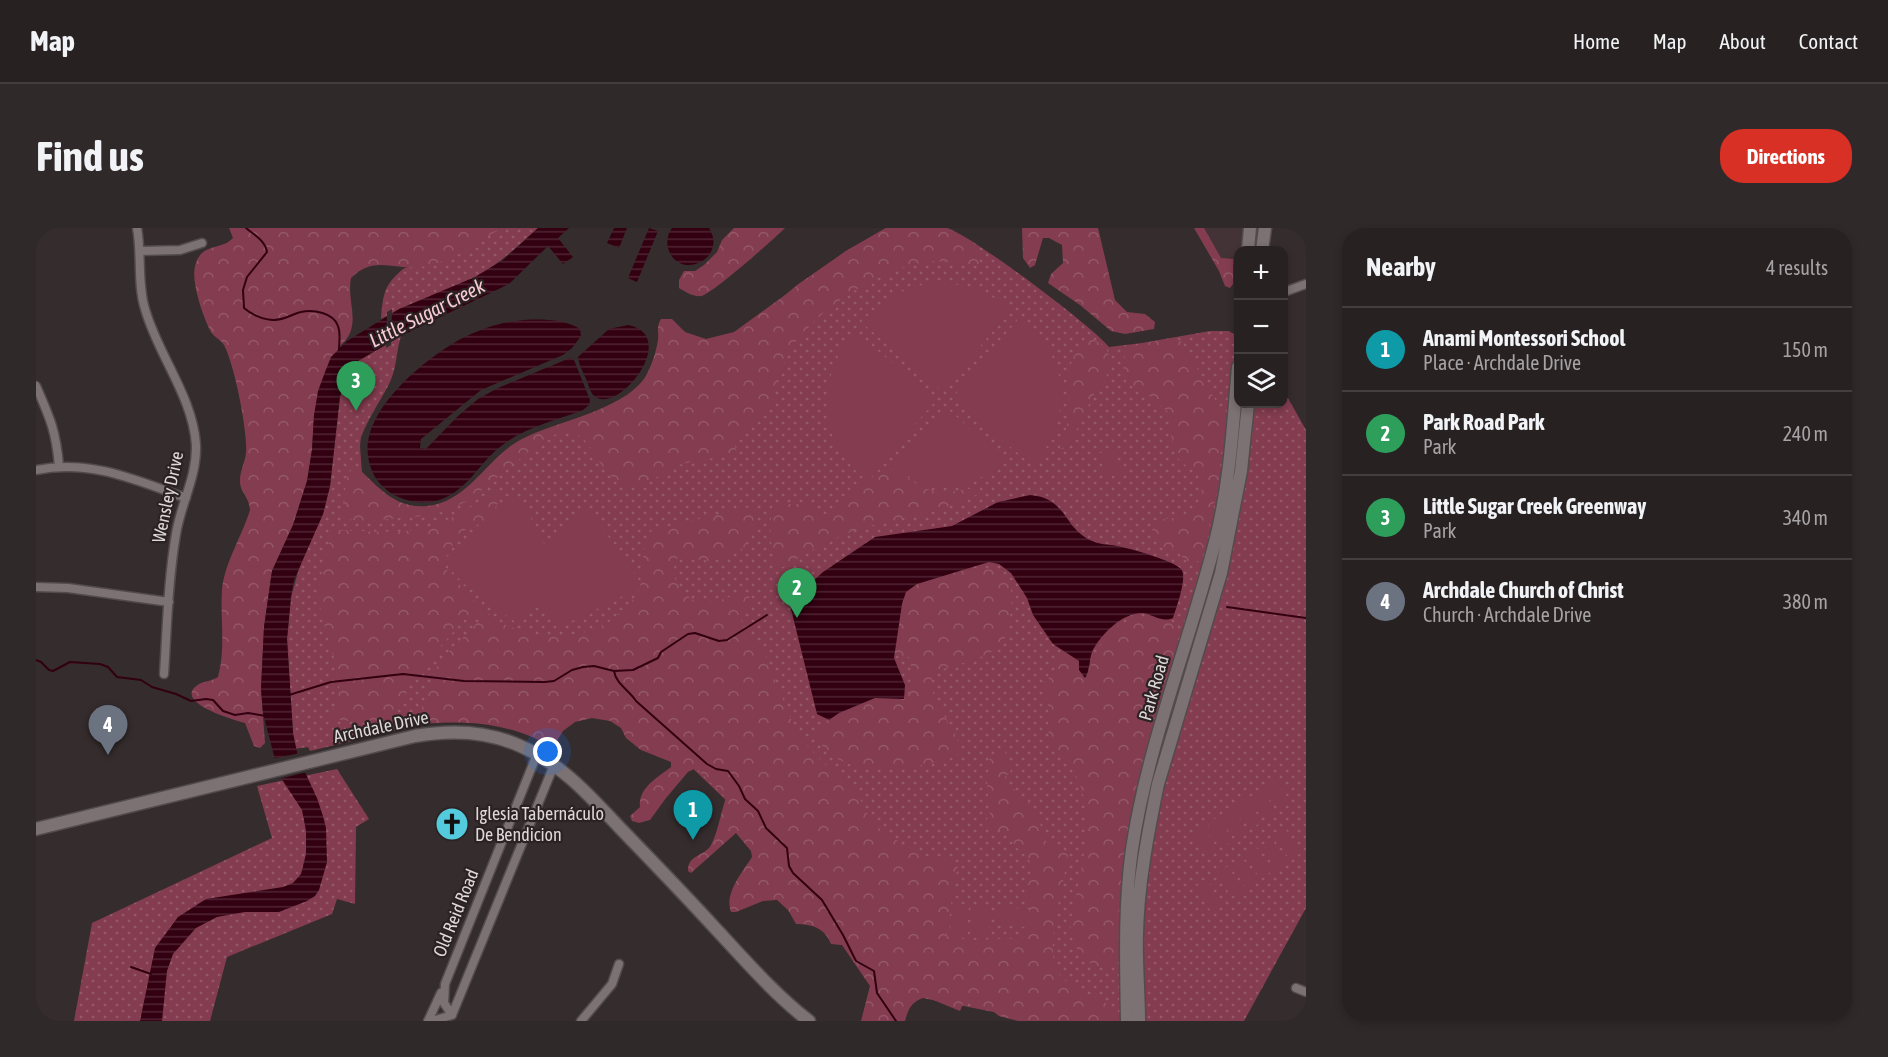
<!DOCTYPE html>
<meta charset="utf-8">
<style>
:root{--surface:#282122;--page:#30292a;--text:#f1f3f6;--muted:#a5a3a5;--line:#443e40;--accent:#d93025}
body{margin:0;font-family:"Asap Condensed",sans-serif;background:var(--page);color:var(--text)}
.controls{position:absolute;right:18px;top:18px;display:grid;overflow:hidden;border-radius:12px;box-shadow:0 3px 9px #0003}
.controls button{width:54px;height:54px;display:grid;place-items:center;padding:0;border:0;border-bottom:2px solid var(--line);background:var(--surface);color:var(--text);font:30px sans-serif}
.you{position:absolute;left:512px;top:524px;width:21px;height:21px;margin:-15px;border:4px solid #fff;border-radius:50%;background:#1a73e8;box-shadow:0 0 0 9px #1a73e833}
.badge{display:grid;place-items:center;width:39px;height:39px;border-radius:50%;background:var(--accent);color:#fff;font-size:20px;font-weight:700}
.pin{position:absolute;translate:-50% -50px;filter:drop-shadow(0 2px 3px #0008)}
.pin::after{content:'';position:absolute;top:32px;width:21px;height:18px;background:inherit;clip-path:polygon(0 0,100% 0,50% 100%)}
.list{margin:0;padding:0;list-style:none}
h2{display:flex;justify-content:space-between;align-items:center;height:78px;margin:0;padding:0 24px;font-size:26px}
h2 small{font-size:20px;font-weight:400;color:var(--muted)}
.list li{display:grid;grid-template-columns:39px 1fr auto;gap:18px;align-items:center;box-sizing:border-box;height:84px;padding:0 24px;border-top:2px solid var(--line)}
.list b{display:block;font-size:22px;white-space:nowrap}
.list p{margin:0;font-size:20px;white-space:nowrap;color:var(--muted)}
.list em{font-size:20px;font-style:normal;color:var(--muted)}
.icon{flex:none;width:33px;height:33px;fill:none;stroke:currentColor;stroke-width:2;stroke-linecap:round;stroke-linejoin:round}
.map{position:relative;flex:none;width:1270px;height:793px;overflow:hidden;border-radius:24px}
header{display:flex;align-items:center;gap:36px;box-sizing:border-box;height:84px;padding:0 30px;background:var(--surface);border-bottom:2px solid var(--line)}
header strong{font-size:28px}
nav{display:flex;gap:33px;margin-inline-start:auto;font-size:21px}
.intro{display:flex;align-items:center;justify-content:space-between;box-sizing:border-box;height:144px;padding:0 36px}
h1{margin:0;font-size:42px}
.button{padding:15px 27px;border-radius:24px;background:var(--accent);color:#fff;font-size:21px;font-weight:700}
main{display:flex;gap:36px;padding:0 36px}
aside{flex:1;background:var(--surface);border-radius:24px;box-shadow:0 3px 9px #0003}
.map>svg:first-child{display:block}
</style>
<header>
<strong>Map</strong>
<nav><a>Home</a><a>Map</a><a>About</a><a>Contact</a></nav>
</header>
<div class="intro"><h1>Find us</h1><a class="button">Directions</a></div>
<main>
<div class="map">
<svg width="1270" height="793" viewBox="0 0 1270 793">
<defs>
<pattern id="grass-dots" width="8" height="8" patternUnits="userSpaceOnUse" patternTransform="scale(1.5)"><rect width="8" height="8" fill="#843d50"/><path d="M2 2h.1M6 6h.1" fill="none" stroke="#955869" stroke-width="1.8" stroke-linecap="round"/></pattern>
<pattern id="forest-crowns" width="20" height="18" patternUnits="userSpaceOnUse" patternTransform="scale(1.5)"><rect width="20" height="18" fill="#843d50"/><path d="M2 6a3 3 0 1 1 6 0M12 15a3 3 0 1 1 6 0" fill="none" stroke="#955869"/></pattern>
<pattern id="water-rules" width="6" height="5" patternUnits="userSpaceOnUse" patternTransform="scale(1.5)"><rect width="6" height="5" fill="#320011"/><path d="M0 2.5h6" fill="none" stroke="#4f2433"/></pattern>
</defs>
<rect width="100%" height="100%" fill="#352c2d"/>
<path fill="#433236" d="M1160 0H1209L1208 22H1202V37L1186 36Z"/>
<path fill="url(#grass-dots)" d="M464 0H502C482 18 463 36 440 49 409 66 376 74 345 91 347 66 348 57 367 41Z
M850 0C869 0 891 0 910 0 930 3 1059 100 1073 119L1106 115 1174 103H1193L1202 109V176H1248V163L1270 202V680L1208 793H1004L846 762 716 597 560 448H400L387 496 274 523 272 519 258 521 251 411 255 369 264 337 287 286 294 258 304 168 322 133 365 108C360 124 361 139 354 154 345 172 333 189 325 209L324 218 327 259 347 272 403 283 496 215 531 199 622 152 704 105 761 57 810 23Z
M301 541 333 591 320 599 319 676 301 671 296 686 191 729 174 793H38L56 695 236 610 221 558Z"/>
<path fill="url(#forest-crowns)" d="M193 0H464C442 16 418 32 390 38 362 45 340 25 315 50 310 76 328 98 303 119L278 187 276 222 271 253 257 297 236 343 228 399 225 461 229 515 224 520 218 518 209 495C199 492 134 474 163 456 169 453 176 453 182 449 190 420 184 391 186 361 189 334 206 308 214 282 214 270 203 263 204 252 204 243 209 234 210 225 212 204 198 135 188 117 185 112 178 109 175 104 167 89 155 54 159 38 165 14 185 23 197 10Z
M698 0H749C738 11 675 67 665 68 657 69 650 64 643 60V52L648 43H659L668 37 681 24 686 12Z
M850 0H911L937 14 941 21 944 35 940 38C923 35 907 32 890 34 845 40 773 85 752 126 748 135 743 146 740 156 737 165 736 178 730 186 722 197 708 204 697 211L701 225C681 231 657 231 638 239 620 246 613 262 589 256 555 246 560 195 521 206 505 211 493 224 480 234 458 251 435 275 409 283 391 289 373 289 355 291 339 292 320 294 305 290L311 248 316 241 322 240C343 260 360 281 391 278 433 274 451 229 486 211 521 193 584 183 608 151 615 140 620 125 622 112 623 104 620 99 625 91H636L649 104 670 111 698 104 810 23Z
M986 0H1062L1079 72 1091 84 1109 86 1119 94 1118 101 1089 106 1075 103 1044 77 1012 55 1015 46 1027 35 1026 17 1013 10H1007L999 37 994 40 987 30Z
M1158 0H1168L1185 30 1197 31V56L1194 60 1189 58 1183 43Z
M1053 110C1059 113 1067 116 1070 121 1077 129 1071 151 1066 159L1060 162 1040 203 1027 221 1024 220 1032 194 1034 172 1031 147 1037 130 1049 111Z
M1139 110 1146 114 1188 187 1183 253 1166 331 1158 335H1152L1141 323 1128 319 1116 308 1117 296C1129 287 1137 293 1148 287 1164 279 1172 260 1160 245 1155 239 1146 237 1142 230 1135 216 1134 200 1133 185L1110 165 1091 156C1077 112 1107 116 1139 110Z
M849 240C866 243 879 258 897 263 912 267 928 260 944 260V265C908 284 869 289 830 299 800 307 773 324 747 339H741C733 320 734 299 736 279L739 276H775L787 286H792L818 257 829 254Z
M463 263 467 264C463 278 452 290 440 298 433 301 423 303 419 310 416 314 417 319 415 324L409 329V340L445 381 471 398 509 409 547 405 572 395 596 373 604 360 609 314 616 302 718 278 722 290 708 320 675 333 642 329C637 338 636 348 642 356 654 377 668 378 690 370 698 368 705 364 713 365L714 375 705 388 706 396 727 422 756 494 772 519 792 539 811 550 817 556 830 584 843 600 866 616 891 629 919 633 922 637 910 705 913 709 936 712 989 710 994 680 990 665 996 639 992 630 980 619 973 608 954 598 950 592 954 587 951 556 954 528 968 520 975 543 969 549V553L997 579 1003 590 1008 612 1025 621 1032 627C1028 656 1011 711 1019 738 1029 768 1082 767 1081 793H982L963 788 953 780 928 774 924 783 890 769C876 773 873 779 869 793H825L834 758 806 717 795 716C789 700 776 696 760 696L752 682 741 672 727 673 700 684H695C688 665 706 645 716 629L715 623 700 605 655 645 652 643C652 628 664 629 673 620 681 610 685 583 690 570L660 540 652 544 630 570 614 592 603 595 596 593 594 588 604 579C602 560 621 550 635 539V534L605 522 590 510 585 500 574 493 556 490 539 494 527 503 519 516 513 518C476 495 429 492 387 496L383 492 384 484 403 434 443 393 441 388 428 392 404 419 374 456 359 489 347 498 292 490C294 485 299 480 301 474 310 449 287 404 284 378 282 355 288 326 297 305L302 302C332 303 368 307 396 298 420 290 441 274 463 263Z
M941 340C952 341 963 342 971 350 980 360 974 408 965 417 953 430 918 437 901 443 880 460 925 504 925 524 914 532 894 536 881 538 859 541 838 543 816 537 804 534 779 519 782 503 784 495 799 486 807 483 818 478 829 472 841 470 851 468 859 472 869 472 880 453 877 451 873 429L858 427 866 376 870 364 881 356 921 343Z
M1099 389C1114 389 1136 390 1144 404 1123 482 1096 559 1087 640 1086 652 1084 665 1084 677 1083 691 1087 725 1080 736 1077 740 1072 739 1067 739 1044 737 1037 716 1034 696 1045 641 1073 555 1013 519L1012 477 1007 462V455L1019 445 1021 429 1026 425H1031L1043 433V440L1050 450C1063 417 1066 405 1099 389Z"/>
<path fill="#843d50" d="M897 55C927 54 950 63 975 81L910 160H903L825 94C846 73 867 59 897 55Z
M984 89C1035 133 1036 180 1002 234L995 236 920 174 919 167Z
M818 103 896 168 897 176 838 242 825 248C780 205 781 152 818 103Z
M906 182H913L968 231C934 266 897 269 858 239Z
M1077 220 1086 244 1071 250 1062 226Z
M478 270C490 276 503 306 510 319L536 289 550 277 603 352 601 359 580 372 521 400 505 375 482 396 427 355 412 339 413 331Z
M1241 552 1255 575 1244 582 1229 559Z
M1226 561 1241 585 1230 591 1215 568Z
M1211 570 1226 594 1214 601 1200 577Z
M1197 579 1211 603 1200 610 1186 586Z
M1182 589 1197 612 1186 619 1171 595Z
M1167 598 1182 621 1171 628 1156 605Z
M1250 602 1265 625 1254 632 1239 609Z
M1236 611 1250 634 1239 641 1225 618Z
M1221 620 1235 644 1224 651 1210 627Z
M1206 629 1221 653 1210 660 1195 636Z
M1192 638 1207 662 1195 669 1181 645Z
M1171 652 1185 676 1174 682 1159 659Z
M916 677 933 678 931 708 914 707Z
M936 678 953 679 952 709 934 708Z
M962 679 993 681 991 699 961 697Z"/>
<path fill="url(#water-rules)" d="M502 0H533L522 10 537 29 527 36 512 18 473 56 365 108 322 133 311 152 304 168 294 258 287 286 258 352 255 369 251 411 257 505 262 529 281 570 287 588 290 600 291 634 283 662 279 668 271 673 243 684H209L181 689 160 700 137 726 131 743 126 793H104L119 720 142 689 170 671 247 659 257 655 265 646 270 626V603L266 582 243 547 227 485 225 461 228 399 236 343 257 297 271 253 276 222 278 187 282 163 289 144 295 129 311 113 363 81 439 49 467 32Z
M578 0H591L583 20 571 15Z
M613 0 622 3 601 54 592 50Z
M636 0H673C692 30 645 53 633 23 630 15 631 7 636 0Z
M488 92C507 91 527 91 544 101L545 108 536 120 527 127 445 162 385 211 384 220 390 221 422 188 442 171 462 160 534 130 538 132 554 172 553 177 547 182C521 192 490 199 468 216 443 233 431 266 399 273 383 277 364 272 352 263 343 256 337 248 334 237 318 188 386 133 423 112 444 101 465 94 488 92Z
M592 97C643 107 587 182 561 170 554 167 553 157 550 151 547 144 543 137 542 129L573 101Z
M994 267C1031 270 1027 299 1054 312 1063 317 1072 316 1081 318 1093 320 1138 333 1145 341 1152 348 1140 381 1137 390 1125 395 1117 386 1106 385 1086 385 1064 407 1056 424 1053 432 1054 443 1049 450L1043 442V433L1017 416 997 387 991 370 975 345 963 336 953 334 881 356 870 364 866 376 858 430 869 457 868 471 839 470 803 485 793 492 781 486 754 377 755 373 787 344 839 309 916 298 962 274Z"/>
<path fill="#352c2d" d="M356 81 355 117 350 120 351 84Z
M264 525 271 544 243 551 236 531Z"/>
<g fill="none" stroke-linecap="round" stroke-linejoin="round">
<path stroke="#320011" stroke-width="2" d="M210 0C218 7 229 12 231 24L211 49 207 62 208 80C216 87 228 92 238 92 249 92 256 86 265 84 277 81 298 85 302 98 305 106 303 114 303 122
M1191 379 1270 390
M0 432 5 434 13 442 17 443 34 434 64 436 72 439 81 449 105 452 116 459 140 466 155 473 170 471 177 472 187 483 199 487 212 485 230 488
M578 443C580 456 593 462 600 473L671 536 680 541 692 543 703 558 709 571 722 583 730 600 751 620 753 638 757 645 786 672 807 707 820 733 838 743 841 765 860 793
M253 467 295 454 367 446 428 453 509 454 518 453 536 442 547 439 558 438 578 443 597 442 622 430 625 424 652 406 659 405 683 413 691 412 731 387
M95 739 115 746"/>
<g stroke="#524b4d" stroke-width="11">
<path id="street" d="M101 0C106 27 101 55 109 81 122 127 157 169 160 217 161 249 145 275 140 306 132 352 131 400 128 446
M104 23 144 22 166 15
M1248 64 1270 56
M0 158C14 190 20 203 23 238
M0 242C54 231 100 252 150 270
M0 359 32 360 133 374
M501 526 409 756 408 775 416 787 518 537
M1260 760 1270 764
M392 793 405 765
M396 793 416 787
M545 793 576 756 583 736"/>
</g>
<g stroke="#524b4d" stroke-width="15">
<path id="secondary" d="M1212 22 1214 0
M1226 22 1229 0
M0 601 379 508C413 502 450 503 482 517 525 535 553 567 584 600 616 633 648 666 679 700 709 732 738 766 773 793
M1091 793C1090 736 1088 678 1096 621 1112 514 1154 414 1180 310 1194 254 1197 196 1202 139
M1103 793C1103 764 1100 735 1101 706 1102 656 1112 604 1122 556L1185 345 1205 243 1212 176"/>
</g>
<use href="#street" stroke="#7c7173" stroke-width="8"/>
<use href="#secondary" stroke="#7c7173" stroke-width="12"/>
</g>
<defs>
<g id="church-disc" transform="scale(1.725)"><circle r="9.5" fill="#54cadd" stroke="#2b2224"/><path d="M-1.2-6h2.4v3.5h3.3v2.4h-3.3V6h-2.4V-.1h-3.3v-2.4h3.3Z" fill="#111"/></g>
</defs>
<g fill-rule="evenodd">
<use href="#church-disc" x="416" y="596"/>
</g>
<g text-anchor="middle" stroke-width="4.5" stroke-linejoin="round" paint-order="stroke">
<g font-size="18" fill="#ded8d9" stroke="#2b2224">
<text transform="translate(132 269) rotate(-78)" y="6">Wensley Drive</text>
<text transform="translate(1118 460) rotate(-74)" y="6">Park Road</text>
<text transform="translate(345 499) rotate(-12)" y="6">Archdale Drive</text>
<text transform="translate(420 685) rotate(-68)" y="6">Old Reid Road</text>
</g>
<g font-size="18" fill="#ded8d9" stroke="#2b2224" text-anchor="start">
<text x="439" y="592">Iglesia Tabernáculo<tspan x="439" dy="21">De Bendicion</tspan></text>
</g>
<g font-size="20" font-style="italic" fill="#f9cbd4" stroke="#2b2224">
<text transform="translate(391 85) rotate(-27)" y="7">Little Sugar Creek</text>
</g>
</g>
</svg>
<div class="controls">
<button>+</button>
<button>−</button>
<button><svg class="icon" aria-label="layers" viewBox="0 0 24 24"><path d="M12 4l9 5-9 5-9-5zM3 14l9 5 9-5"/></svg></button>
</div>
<div class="you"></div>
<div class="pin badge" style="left:657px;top:612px;background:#0f9aa8">1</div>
<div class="pin badge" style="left:761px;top:390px;background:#2e9e5b">2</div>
<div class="pin badge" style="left:320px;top:183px;background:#2e9e5b">3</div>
<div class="pin badge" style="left:72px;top:527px;background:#6b7280">4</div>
</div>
<aside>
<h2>Nearby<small>4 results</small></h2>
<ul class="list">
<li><span class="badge" style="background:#0f9aa8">1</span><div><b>Anami Montessori School</b><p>Place · Archdale Drive</p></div><em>150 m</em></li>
<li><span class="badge" style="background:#2e9e5b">2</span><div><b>Park Road Park</b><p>Park</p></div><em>240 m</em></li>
<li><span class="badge" style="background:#2e9e5b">3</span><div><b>Little Sugar Creek Greenway</b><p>Park</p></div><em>340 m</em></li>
<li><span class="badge" style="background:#6b7280">4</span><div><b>Archdale Church of Christ</b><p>Church · Archdale Drive</p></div><em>380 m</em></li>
</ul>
</aside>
</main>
